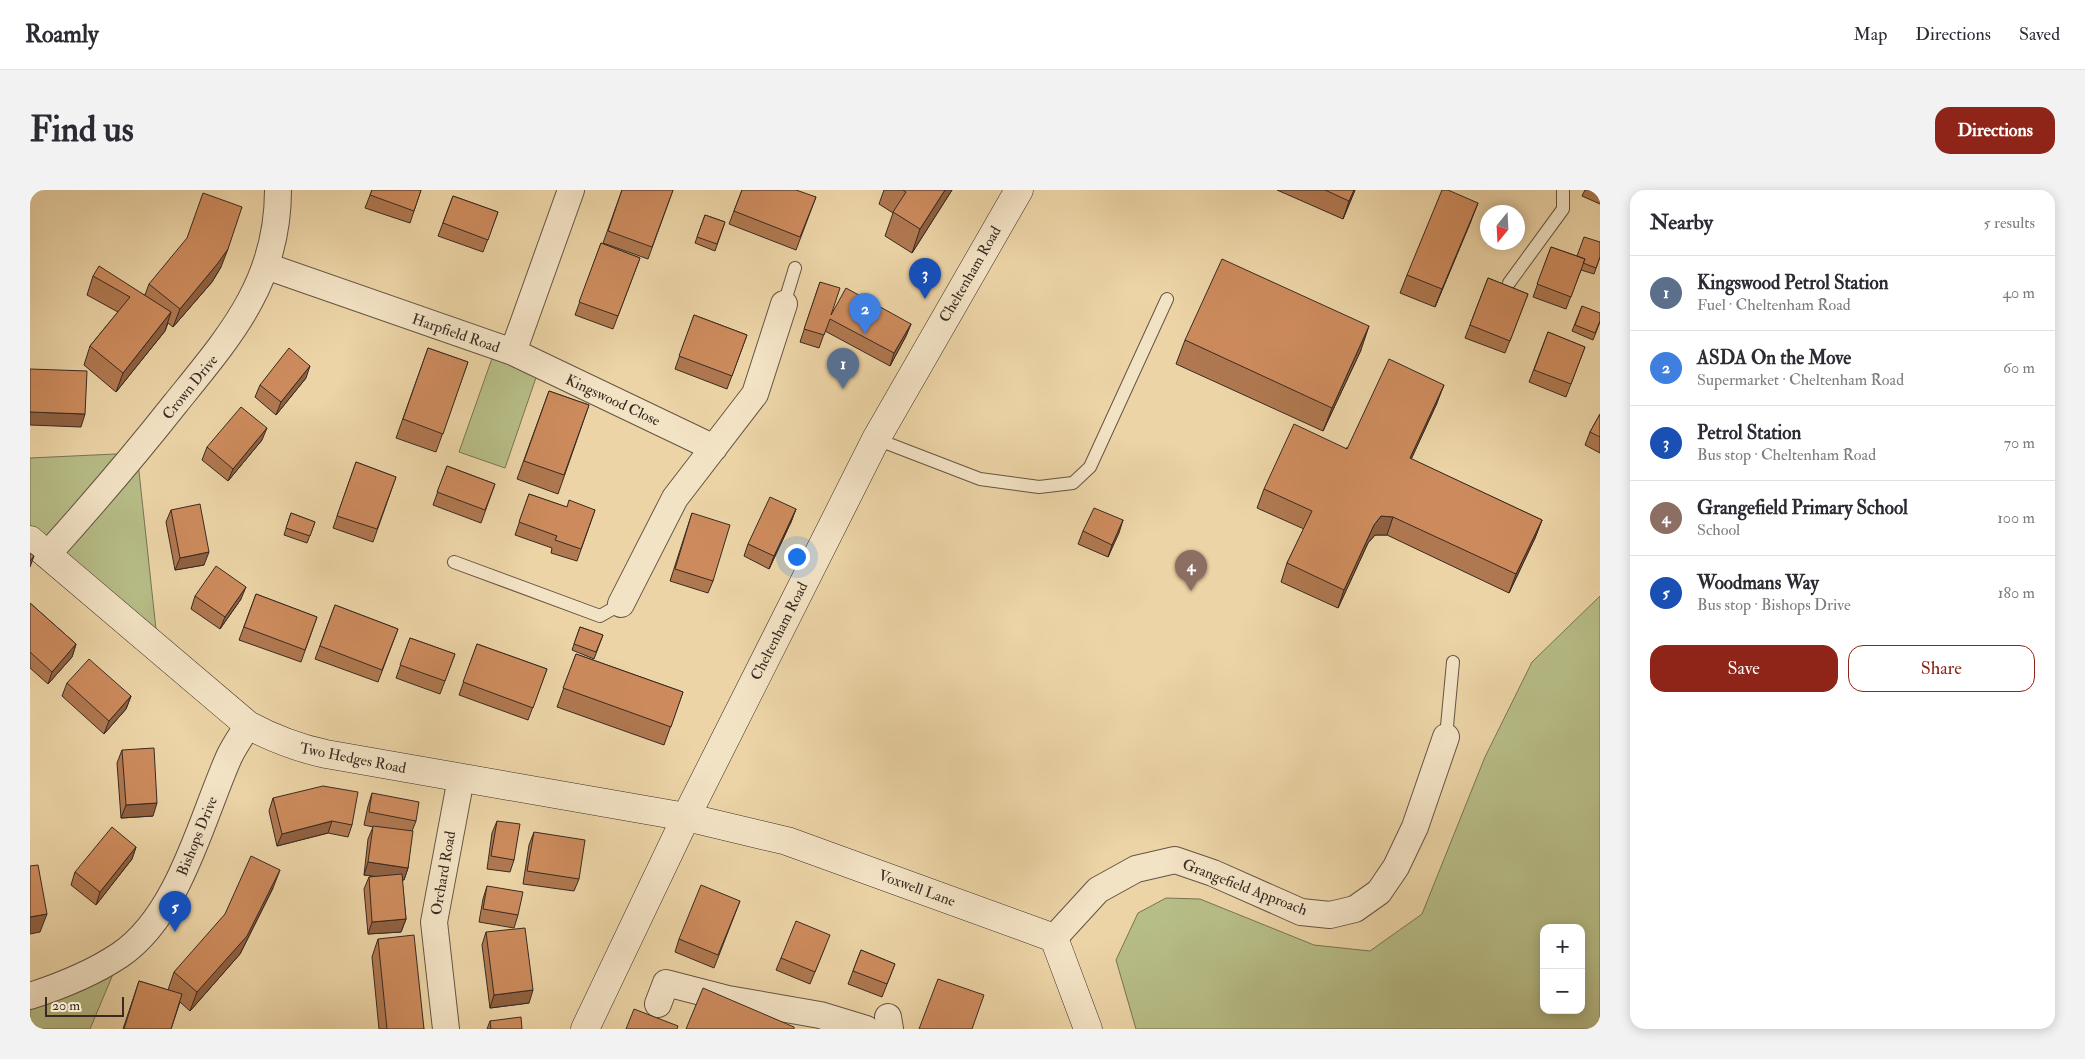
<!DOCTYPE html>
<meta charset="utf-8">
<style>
:root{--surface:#fff;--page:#f2f2f3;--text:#2b2b33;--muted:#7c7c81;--line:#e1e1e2;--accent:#8f2418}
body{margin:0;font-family:"IM FELL Double Pica",serif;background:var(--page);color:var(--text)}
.controls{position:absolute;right:15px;bottom:15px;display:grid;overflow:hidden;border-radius:10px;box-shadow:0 2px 12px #0003}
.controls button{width:45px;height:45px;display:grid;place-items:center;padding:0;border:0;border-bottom:1px solid var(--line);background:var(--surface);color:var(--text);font:25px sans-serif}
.compass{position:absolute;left:1450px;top:15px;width:45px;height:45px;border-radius:50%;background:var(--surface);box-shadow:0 2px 12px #0003;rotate:198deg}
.scale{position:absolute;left:15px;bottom:12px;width:79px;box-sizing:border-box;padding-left:5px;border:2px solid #382a22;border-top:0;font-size:14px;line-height:18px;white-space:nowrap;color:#382a22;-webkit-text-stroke:4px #f3e3c5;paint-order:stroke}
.you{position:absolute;left:766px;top:366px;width:18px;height:18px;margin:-12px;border:4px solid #fff;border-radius:50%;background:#1a73e8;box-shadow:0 0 0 8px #1a73e833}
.badge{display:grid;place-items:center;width:32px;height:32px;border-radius:50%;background:var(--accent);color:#fff;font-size:16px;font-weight:700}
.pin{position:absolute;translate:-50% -41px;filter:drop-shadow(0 1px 2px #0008)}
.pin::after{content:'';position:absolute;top:26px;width:18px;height:15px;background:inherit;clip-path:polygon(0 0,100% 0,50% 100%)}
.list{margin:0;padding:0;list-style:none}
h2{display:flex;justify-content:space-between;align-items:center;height:65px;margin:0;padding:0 20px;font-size:21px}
h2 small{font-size:16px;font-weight:400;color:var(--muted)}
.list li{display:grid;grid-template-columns:32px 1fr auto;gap:15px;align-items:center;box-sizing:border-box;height:75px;padding:0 20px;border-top:1px solid var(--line)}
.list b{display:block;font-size:19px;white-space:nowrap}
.list p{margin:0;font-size:16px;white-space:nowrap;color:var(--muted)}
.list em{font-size:16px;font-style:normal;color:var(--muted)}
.actions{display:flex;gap:10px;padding:15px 20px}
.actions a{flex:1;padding:11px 0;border:1px solid var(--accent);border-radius:15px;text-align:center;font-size:18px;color:var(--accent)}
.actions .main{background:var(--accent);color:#fff}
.map{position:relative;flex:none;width:1570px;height:839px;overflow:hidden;border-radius:15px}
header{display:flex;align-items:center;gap:30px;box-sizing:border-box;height:70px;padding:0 25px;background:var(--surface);border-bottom:1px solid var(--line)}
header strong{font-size:24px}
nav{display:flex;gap:28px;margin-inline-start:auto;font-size:18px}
.intro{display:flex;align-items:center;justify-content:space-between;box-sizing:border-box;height:120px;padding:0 30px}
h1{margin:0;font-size:35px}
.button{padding:12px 22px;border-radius:15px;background:var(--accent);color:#fff;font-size:18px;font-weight:700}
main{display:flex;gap:30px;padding:0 30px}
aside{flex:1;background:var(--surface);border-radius:15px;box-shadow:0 2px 12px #0003}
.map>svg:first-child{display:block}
</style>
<header>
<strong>Roamly</strong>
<nav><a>Map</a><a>Directions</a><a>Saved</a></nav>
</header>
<div class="intro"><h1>Find us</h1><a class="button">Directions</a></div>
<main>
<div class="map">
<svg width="1570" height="839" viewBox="0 0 1570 839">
<rect width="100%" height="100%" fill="#ecd4a6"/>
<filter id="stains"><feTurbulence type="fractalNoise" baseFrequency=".004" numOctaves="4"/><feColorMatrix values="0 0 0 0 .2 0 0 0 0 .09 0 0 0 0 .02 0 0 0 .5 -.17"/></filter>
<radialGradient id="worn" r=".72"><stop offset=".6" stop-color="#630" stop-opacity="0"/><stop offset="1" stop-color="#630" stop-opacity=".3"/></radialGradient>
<path fill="#b7bd87" stroke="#787454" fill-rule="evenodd" d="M466 157 510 176 475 278 429 262Z
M107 263 128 458 0 347V268Z
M1570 406V839H1106L1086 770 1108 723 1136 708 1170 709 1284 755 1340 761 1392 724 1455 567 1502 472ZM1514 738H1551V820H1514Z
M91 765 60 839H0V806Z"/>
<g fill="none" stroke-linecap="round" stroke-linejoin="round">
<g stroke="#655443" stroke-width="14">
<path id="lane" d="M1479 93 1533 19V0
M754 114 765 78
M846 249 950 289 1009 297 1043 293 1060 277 1137 109
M424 372 570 426 591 414
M1416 547 1423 472"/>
</g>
<g stroke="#655443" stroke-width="28">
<path id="street" d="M236 76 483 162 541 0
M483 162 684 258
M17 365C61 316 104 266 145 214 199 147 248 93 248 0
M591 414 645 308 725 204 754 114
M1024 748 1068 700 1106 679 1145 670 1183 683 1271 722 1300 725 1325 719 1349 702 1366 677 1385 637 1416 547
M0 806C31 796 63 783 90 765 149 725 171 630 199 567 204 556 212 545 218 535
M628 814 636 793 698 809 790 825 836 839
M858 827 860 839
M416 839 404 732 431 588"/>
</g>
<g stroke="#382a22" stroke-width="29">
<path id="secondary" d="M0 350 218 535C244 549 268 558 296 564L656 627 757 651 1024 748 1058 839
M555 839 656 627 846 249 989 0"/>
</g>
<use href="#lane" stroke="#f3e3c5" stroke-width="12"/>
<use href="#street" stroke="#f3e3c5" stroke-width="26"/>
<use href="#secondary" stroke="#f3e3c5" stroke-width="28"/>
</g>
<path fill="#b07850" stroke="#382a22" d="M342 0H391L380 33 335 18Z
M592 0H643L618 69 573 53Z
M712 0 786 7 766 60 699 34Z
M854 0H922L882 63 855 46 863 23 849 14Z
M1247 0H1325L1313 29Z
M1555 0H1570V14L1552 6Z
M423 6 468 22 453 62 408 46Z
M675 25 695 32 685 61 665 53Z
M1441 31 1405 117 1370 103 1377 85Z
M571 53 610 68 583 139 545 125Z
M1521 57 1547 66 1570 67 1564 84 1551 80 1536 119 1503 107Z
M191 77 182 92 143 137 138 133 135 141 86 202 54 175 60 156 88 122 57 105 63 86 115 105 119 94Z
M1458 88 1498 104 1475 163 1435 148Z
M790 92 801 125 881 134 876 146 860 176 795 141 789 158 770 152Z
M1552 116 1570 132 1563 150 1542 141Z
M664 125 717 145 697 199 645 179Z
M1518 142 1555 157 1536 207 1499 192Z
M1155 150 1331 160 1293 241 1146 174Z
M398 158 438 172 406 262 366 248Z
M276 188 246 225 225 207 230 195Z
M519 201 559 215 528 304 487 289Z
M1407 213 1381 269 1512 330 1505 348 1479 403 1357 345H1345L1338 353 1308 418 1251 392 1257 373 1274 339 1227 318 1234 299Z
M1570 224V263L1555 255 1560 242Z
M232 250 198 291 172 270 177 257Z
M326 272 366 287 343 352 303 338Z
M417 276 465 294 451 333 403 315Z
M499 304 536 317 565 320 547 371 521 363 522 358 485 345Z
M766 319 761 332 739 379 714 366 718 354Z
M141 320 174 375 145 380 136 332Z
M261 323 285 332 277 353 254 345Z
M662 323 683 391 678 403 640 391Z
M1093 330 1078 367 1048 354 1053 341Z
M226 404 287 427 271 472 209 450Z
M165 406 211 409 190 439 161 419Z
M0 413 46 454 42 467 18 494 0 478Z
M305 415 368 439 348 492 285 469Z
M550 437 573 445 564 469 542 460Z
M380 448 425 464 410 504 366 488Z
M447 454 517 479 498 530 429 505Z
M546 464 653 502 634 555 527 517Z
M37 493 101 506 96 519 74 544 32 506Z
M92 560 123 626 91 628 87 573Z
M342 603 386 631 382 641 378 678 374 690H372L376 729 371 742 338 744 334 699 339 687 344 686 334 685 338 649 343 637 334 635 338 616Z
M243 608 322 635 318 647 298 643 247 656 239 621Z
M467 631 484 670 480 682 457 679 462 643Z
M504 642 549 689 544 701 493 694 499 655Z
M106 657 102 669 66 715 41 695 45 682Z
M457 696 488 725 484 738 449 732 453 709Z
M243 698 210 764 160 821 150 812 141 839H93L109 791 138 800 144 782Z
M710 711 684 778 645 762 649 749Z
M456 742 499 813 460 818 452 755Z
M348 749 394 839H349L342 767Z
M795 757 780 794 746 780 751 768Z
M831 760 865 774 852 807 818 794Z
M460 831 492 839H457Z"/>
<path fill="#906141" stroke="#382a22" d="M915 0H922L882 63 890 39Z
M1324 0H1325L1313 29 1319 11Z
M1448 13 1441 31 1405 117 1412 99Z
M198 59 191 77 182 92 143 137 150 119Z
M141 122 135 141 86 202 93 183Z
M881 134 876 146 860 176 864 163Z
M1339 136 1331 160 1293 241 1302 218Z
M280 176 276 188 246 225 251 212Z
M1414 195 1407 213 1373 287 1380 268Z
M0 222 55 224 51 237 0 235Z
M237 238 232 250 198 291 203 279Z
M766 319 761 332 739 379 744 366Z
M1351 326 1363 327 1357 345H1345L1338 353 1308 418 1314 400 1344 335Z
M1093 330 1089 343 1078 367 1082 355Z
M1512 330 1505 348 1479 403 1486 384Z
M179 362 174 375 145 380 150 368Z
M4 366 0 377V371Z
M216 397 211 409 190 439 195 427Z
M46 454 42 467 18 494 22 482Z
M101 506 96 519 74 544 79 531Z
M127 613 123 626 91 628 96 615Z
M302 631 298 643 247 656 252 644Z
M106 657 102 669 66 715 70 702Z
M338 672 378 678 374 690 334 685Z
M250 680 243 698 210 764 160 821 167 802Z
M17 724 10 742 0 744V727Z
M376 729 371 742 338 744 342 732Z
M503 800 499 813 460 818 464 805Z"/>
<path fill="#cd8b5d" stroke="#382a22" d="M342 0H391L384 21 340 5Z
M592 0H643L622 57 578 41Z
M712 0H766L786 7 770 47 704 21Z
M873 0H915L890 39 863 22 876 2Z
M1295 0H1324L1319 11Z
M1412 0H1418L1448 13 1412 99 1377 85Z
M173 3 212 17 198 59 188 73 150 119 119 94 157 48Z
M423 6 468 22 458 50 413 33Z
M675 25 695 32 687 54 667 47Z
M1554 47 1570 52V67L1566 78 1553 73 1555 69 1547 66Z
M571 53 610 68 588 126 549 112Z
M1521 57 1555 69 1541 107 1507 94Z
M1192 69 1339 136 1302 218 1155 150Z
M69 76 141 122 93 183 60 156 100 107 63 86Z
M1458 88 1498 104 1480 151 1440 135Z
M790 92 810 98 801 125 816 98 881 134 864 163 800 129 794 145 774 139Z
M1552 116 1570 123V131L1565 143 1545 135Z
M664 125 717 145 702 186 649 166Z
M1518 142 1555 157 1541 194 1504 180Z
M259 158 280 176 251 212 230 195Z
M398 158 438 172 413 244 373 229Z
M1359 169 1414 195 1380 268 1512 330 1486 384 1363 327 1351 326 1344 335 1314 400 1257 373 1282 321 1234 299 1264 234 1317 259Z
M0 179 57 181 55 224 0 222Z
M519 201 559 215 534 285 494 271Z
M211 217 237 238 203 279 177 257Z
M1570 224V247L1560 242Z
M326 272 366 287 347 339 307 326Z
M417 276 465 294 455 320 407 302Z
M499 304 537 317 539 310 565 320 551 359 525 350 527 346 489 332Z
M740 307 766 319 744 366 718 354Z
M170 314 179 362 150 368 141 320Z
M1064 318 1093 330 1082 355 1053 341Z
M261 323 285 332 280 346 256 338Z
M662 323 700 335 683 391 645 379Z
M0 363 4 366 0 371Z
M186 376 216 397 195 427 165 406Z
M226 404 287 427 275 460 214 437Z
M0 413 46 454 22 482 0 462Z
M305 415 368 439 352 480 290 456Z
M550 437 573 445 566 462 544 454Z
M380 448 425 464 415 491 370 475Z
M447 454 517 479 503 518 433 492Z
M546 464 653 502 641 537 533 498Z
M59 469 101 506 79 531 37 493Z
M124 558 127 613 96 615 92 560Z
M293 596 328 602 322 635 302 631 252 644 243 608Z
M342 603 389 612 386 631 339 622Z
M467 631 490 634 484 670 461 666Z
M343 636 383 641 378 678 338 672Z
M82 637 106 657 70 702 45 682Z
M504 642 555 650 549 689 497 681Z
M221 666 250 680 217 746 167 802 144 782 195 724Z
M8 675 17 724 0 727V676Z
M372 684 376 729 342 732 339 687Z
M671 695 710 711 688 765 649 749Z
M457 696 493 702 488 725 453 719Z
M766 731 800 745 785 782 751 768Z
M495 738 503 800 464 805 456 742Z
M384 745 394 839H357L348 749Z
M831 760 865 774 857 794 823 781Z
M908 789 954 805 942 839H889Z
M109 791 152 804 141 839H94Z
M673 798 764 837V839H656Z
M604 819 648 836 647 839H596Z
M491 827 492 839H461L460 831Z"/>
<g text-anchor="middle" stroke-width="4" stroke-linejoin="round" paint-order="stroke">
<g font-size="15" fill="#382a22" stroke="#f3e3c5">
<text transform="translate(940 84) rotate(-60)" y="5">Cheltenham Road</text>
<text transform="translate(426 143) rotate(19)" y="5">Harpfield Road</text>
<text transform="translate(160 197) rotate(-51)" y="5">Crown Drive</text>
<text transform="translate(583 210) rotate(25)" y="5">Kingswood Close</text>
<text transform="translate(749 441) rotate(-63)" y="5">Cheltenham Road</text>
<text transform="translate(323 568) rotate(11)" y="5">Two Hedges Road</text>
<text transform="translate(167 646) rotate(-68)" y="5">Bishops Drive</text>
<text transform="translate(413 683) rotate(-80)" y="5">Orchard Road</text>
<text transform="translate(1215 697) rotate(21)" y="5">Grangefield Approach</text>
<text transform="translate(887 698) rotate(20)" y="5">Voxwell Lane</text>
</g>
</g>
<rect width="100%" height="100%" filter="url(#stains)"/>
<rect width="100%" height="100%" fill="url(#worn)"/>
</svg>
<div class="controls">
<button>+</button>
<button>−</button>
</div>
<svg class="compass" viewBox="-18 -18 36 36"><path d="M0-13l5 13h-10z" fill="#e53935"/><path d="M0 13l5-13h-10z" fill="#7c7c81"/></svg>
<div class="scale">20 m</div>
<div class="you"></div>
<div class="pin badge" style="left:813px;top:199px;background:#5c6f8a">1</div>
<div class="pin badge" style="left:835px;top:144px;background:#3f7fe0">2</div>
<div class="pin badge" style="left:895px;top:109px;background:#1a4fb4">3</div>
<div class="pin badge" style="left:1161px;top:401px;background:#8d6e63">4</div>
<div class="pin badge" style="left:145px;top:742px;background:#1a4fb4">5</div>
</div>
<aside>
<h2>Nearby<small>5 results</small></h2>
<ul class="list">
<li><span class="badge" style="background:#5c6f8a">1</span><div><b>Kingswood Petrol Station</b><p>Fuel · Cheltenham Road</p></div><em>40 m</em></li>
<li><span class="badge" style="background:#3f7fe0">2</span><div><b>ASDA On the Move</b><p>Supermarket · Cheltenham Road</p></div><em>60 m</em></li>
<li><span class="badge" style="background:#1a4fb4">3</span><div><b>Petrol Station</b><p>Bus stop · Cheltenham Road</p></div><em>70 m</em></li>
<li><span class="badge" style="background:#8d6e63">4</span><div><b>Grangefield Primary School</b><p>School</p></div><em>100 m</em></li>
<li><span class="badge" style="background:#1a4fb4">5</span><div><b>Woodmans Way</b><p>Bus stop · Bishops Drive</p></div><em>180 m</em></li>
</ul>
<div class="actions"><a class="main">Save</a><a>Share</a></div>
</aside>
</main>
